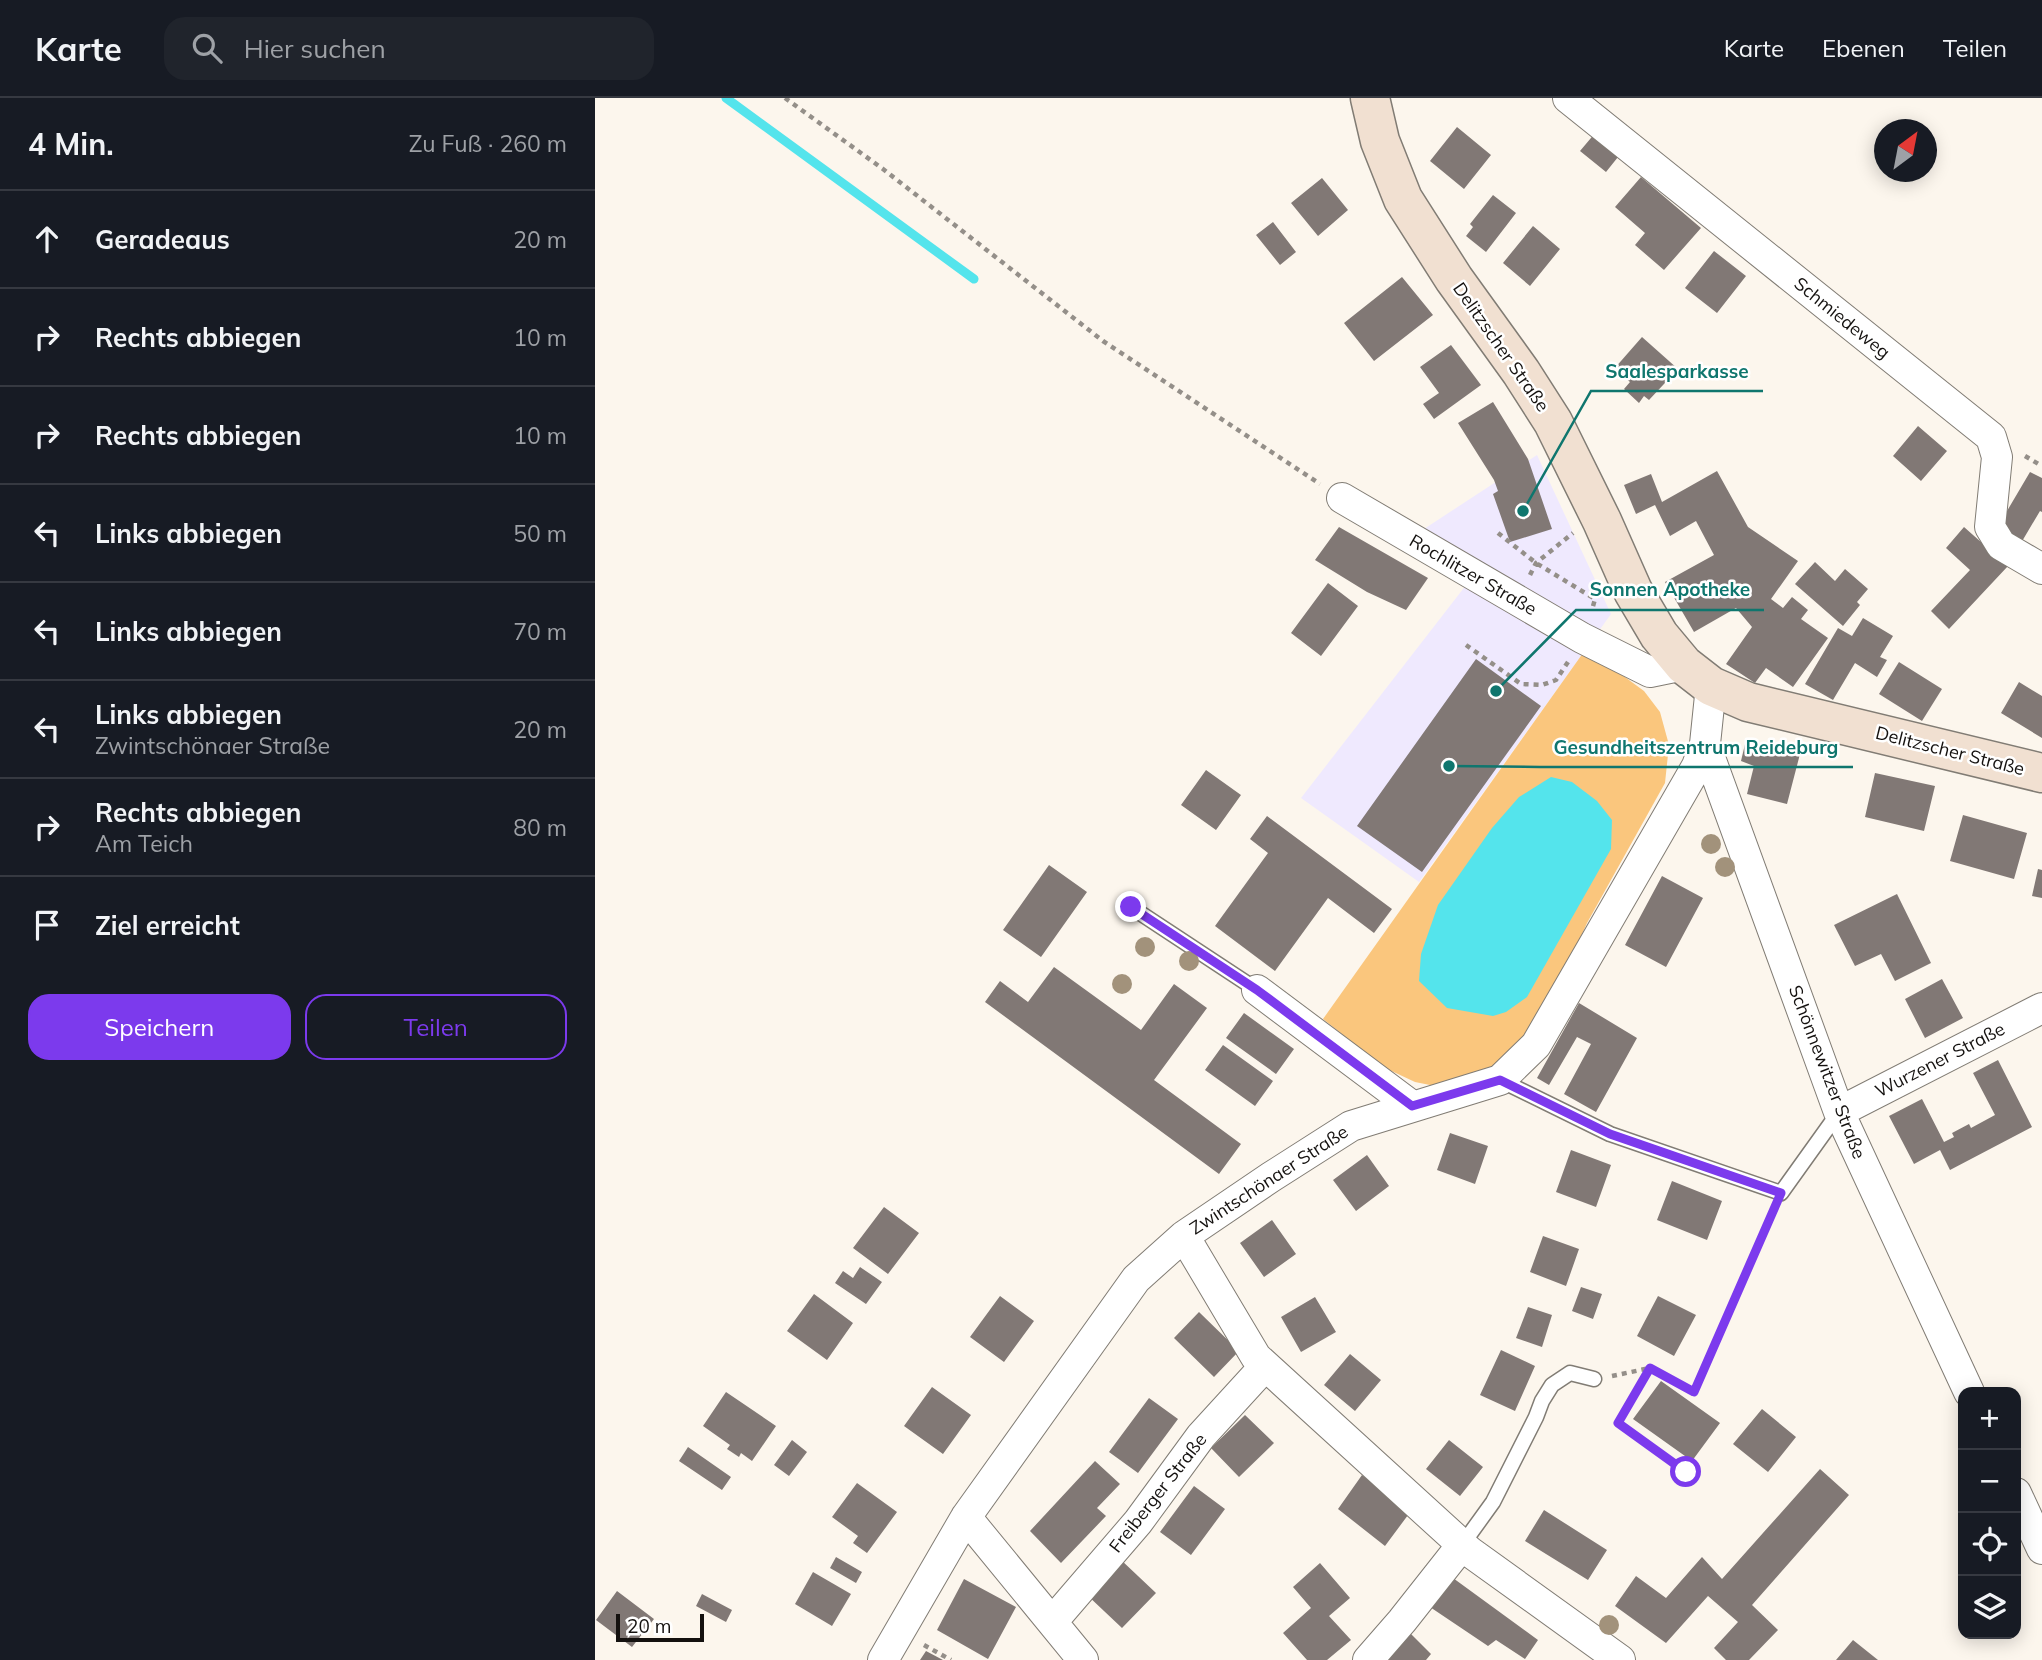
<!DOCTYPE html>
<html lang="de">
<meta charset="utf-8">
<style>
:root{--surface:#171b24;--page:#20242c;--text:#f1f3f6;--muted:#9ea1a6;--line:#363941;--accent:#7c3aed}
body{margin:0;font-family:Mulish,sans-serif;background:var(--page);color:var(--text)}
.controls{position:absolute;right:21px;bottom:21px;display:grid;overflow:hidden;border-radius:14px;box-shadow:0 4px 18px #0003}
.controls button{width:63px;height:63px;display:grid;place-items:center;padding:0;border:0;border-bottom:2px solid var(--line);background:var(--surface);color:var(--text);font:35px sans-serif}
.compass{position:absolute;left:1279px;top:21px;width:63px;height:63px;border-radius:50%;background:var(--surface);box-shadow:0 4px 18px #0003;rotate:32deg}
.scale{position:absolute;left:21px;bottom:18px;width:88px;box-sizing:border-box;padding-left:7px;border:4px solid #14110f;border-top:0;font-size:19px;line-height:24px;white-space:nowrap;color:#14110f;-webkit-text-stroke:5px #fff;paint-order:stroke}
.stop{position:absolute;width:21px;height:21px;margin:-16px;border:5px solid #7c3aed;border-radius:50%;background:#fff}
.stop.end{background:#7c3aed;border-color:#fff;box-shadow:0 2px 7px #0008}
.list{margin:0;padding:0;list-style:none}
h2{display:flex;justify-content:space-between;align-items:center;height:91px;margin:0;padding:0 28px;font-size:30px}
h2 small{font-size:23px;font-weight:400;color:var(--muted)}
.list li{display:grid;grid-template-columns:46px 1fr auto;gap:21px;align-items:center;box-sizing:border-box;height:98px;padding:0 28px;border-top:2px solid var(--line)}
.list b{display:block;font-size:26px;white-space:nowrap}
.list p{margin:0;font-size:23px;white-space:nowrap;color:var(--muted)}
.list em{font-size:23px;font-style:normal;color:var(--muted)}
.actions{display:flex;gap:14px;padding:21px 28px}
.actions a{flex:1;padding:16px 0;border:2px solid var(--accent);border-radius:21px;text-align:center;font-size:24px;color:var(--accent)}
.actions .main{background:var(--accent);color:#fff}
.icon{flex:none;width:38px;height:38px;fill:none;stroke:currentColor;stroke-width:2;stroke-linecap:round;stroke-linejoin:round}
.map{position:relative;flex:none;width:1447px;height:1562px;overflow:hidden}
header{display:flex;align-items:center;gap:42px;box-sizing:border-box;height:98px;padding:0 35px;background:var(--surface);border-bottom:2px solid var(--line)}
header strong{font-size:33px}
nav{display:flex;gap:38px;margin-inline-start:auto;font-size:24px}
.search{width:490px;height:63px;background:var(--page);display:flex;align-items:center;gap:18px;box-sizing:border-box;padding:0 24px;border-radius:21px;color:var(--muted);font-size:26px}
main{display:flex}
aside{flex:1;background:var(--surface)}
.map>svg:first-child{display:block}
</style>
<header>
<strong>Karte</strong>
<div class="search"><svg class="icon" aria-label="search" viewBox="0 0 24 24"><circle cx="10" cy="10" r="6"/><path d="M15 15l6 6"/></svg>Hier suchen</div>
<nav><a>Karte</a><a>Ebenen</a><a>Teilen</a></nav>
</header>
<main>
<aside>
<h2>4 Min.<small>Zu Fuß · 260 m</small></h2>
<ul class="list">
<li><svg class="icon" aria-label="ahead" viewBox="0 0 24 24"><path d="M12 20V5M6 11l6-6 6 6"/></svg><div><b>Geradeaus</b></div><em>20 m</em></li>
<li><svg class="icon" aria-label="right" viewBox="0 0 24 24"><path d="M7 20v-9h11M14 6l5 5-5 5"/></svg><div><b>Rechts abbiegen</b></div><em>10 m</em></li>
<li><svg class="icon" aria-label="right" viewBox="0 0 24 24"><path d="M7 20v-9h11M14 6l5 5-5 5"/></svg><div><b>Rechts abbiegen</b></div><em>10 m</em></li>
<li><svg class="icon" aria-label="left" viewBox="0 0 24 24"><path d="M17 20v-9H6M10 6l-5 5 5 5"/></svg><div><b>Links abbiegen</b></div><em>50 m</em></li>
<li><svg class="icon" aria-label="left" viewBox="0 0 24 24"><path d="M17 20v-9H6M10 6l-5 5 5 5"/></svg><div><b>Links abbiegen</b></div><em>70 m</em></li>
<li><svg class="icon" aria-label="left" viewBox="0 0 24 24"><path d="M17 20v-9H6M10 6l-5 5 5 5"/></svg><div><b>Links abbiegen</b><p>Zwintschönaer Straße</p></div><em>20 m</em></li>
<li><svg class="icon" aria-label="right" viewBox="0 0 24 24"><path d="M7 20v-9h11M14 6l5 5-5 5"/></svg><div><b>Rechts abbiegen</b><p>Am Teich</p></div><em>80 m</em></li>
<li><svg class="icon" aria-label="arrive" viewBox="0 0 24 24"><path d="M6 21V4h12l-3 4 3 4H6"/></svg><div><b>Ziel erreicht</b></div></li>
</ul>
<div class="actions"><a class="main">Speichern</a><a>Teilen</a></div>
</aside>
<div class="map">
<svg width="1447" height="1562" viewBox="0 0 1447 1562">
<rect width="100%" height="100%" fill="#fcf6ed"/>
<path fill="#efe9fe" d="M942 357 1016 516 824 784 706 700 875 482 884 463 829 431Z"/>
<path fill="#fac67d" d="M988 555 1023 574 1049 593 1065 614 1074 647 1070 685 992 825 948 924 909 963 873 983 845 989 820 984 788 969 728 921Z"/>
<path fill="#54e4ec" d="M956 679 977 684 1002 703 1017 722 1016 751 932 899 911 914 898 918 852 910 824 883 826 856 843 807 897 730 924 699Z"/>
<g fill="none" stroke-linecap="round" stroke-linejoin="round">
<path stroke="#54e4ec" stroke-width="9" d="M131 0 379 181"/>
</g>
<path fill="#817875" d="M862 29 896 57 869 91 835 63Z
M1001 34 1027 54 1011 74 985 53Z
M1046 79 1106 130 1069 172 1040 147 1050 135 1020 109Z
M727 80 753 112 723 138 696 105Z
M898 97 921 115 891 154 871 138 878 129 875 126Z
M678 124 701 154 685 167 661 137Z
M938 128 965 151 935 188 908 165Z
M1119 153 1151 178 1122 215 1090 190Z
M807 179 838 217 779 263 749 225Z
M1047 239 1083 271 1054 302 1049 298 1044 305 1029 291 1035 284 1019 271Z
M856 247 886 287 839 321 828 306 844 295 825 269Z
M898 304 933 361 957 431 915 444 898 396 903 393 899 382 863 325Z
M1323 328 1352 353 1326 383 1298 358Z
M1122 373 1153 429 1203 463 1176 501 1188 510 1197 499 1213 512 1206 521 1233 540 1198 589 1171 570 1160 585 1131 566 1157 529 1141 510 1099 534 1070 484 1119 457 1101 423 1075 438 1060 407 1041 416 1029 387 1056 376 1067 404Z
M1435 374 1447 380V414L1445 413 1426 445 1402 430Z
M744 429 833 480 811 512 772 494 720 462Z
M1369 429 1413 468 1354 531 1336 513 1375 472 1351 450Z
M1220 464 1240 483 1250 471 1273 491 1262 504 1265 507 1248 528 1200 486Z
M733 485 763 508 726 558 696 535Z
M1268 520 1298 538 1285 559 1292 562 1282 579 1260 565 1238 602 1210 586 1243 530 1257 538Z
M881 561 946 608 827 774 762 728Z
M1304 564 1347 591 1327 623 1284 596Z
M1424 584 1447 598V640L1406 615Z
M1151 642 1205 656 1192 706 1152 696 1159 668 1146 663Z
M611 672 646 697 621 732 586 707Z
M1280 675 1340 688 1329 733 1270 719Z
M1368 717 1432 735 1419 781 1355 763Z
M672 718 797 811 779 835 733 800 680 873 620 828 673 755 655 741Z
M454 767 492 794 446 859 408 832Z
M1443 771 1447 772V800L1437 798Z
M1067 778 1108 800 1071 869 1030 847Z
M1302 796 1336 865 1300 883 1286 856 1260 868 1239 827Z
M459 869 546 932 579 886 612 910 559 982 646 1046 624 1076 390 904 405 883 433 904Z
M1347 881 1368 920 1330 940 1310 901Z
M984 905 1042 940 1001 1014 969 996 996 946 982 939 954 987 942 980Z
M649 915 699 951 681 976 631 940Z
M628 947 678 983 660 1008 610 972Z
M1403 962 1437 1029 1355 1072 1345 1052 1319 1066 1294 1018 1327 1001 1349 1044 1359 1039 1357 1035 1374 1026 1376 1030 1400 1017 1378 975Z
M855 1035 893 1048 880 1086 842 1072Z
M976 1052 1016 1067 1001 1109 961 1094Z
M772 1057 794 1088 761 1113 738 1082Z
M1077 1083 1127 1103 1112 1142 1062 1122Z
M289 1109 324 1135 293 1176 258 1150Z
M677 1122 701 1156 669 1179 645 1145Z
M948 1138 984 1151 971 1188 935 1174Z
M265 1169 287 1184 271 1206 240 1185 248 1173 258 1180Z
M986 1189 1007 1196 998 1221 977 1213Z
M219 1196 258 1225 232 1262 192 1233Z
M405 1198 439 1223 409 1264 375 1239Z
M1063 1198 1101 1217 1079 1258 1042 1238Z
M720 1199 741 1234 706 1254 686 1219Z
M933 1209 957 1217 947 1249 921 1240Z
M604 1214 644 1253 619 1279 579 1240Z
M906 1252 940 1268 920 1313 885 1297Z
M755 1256 786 1282 760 1313 729 1287Z
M1066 1283 1125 1325 1097 1363 1038 1321Z
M337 1289 376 1317 348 1356 309 1328Z
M131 1294 181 1328 157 1363 146 1355 144 1359 132 1351 135 1347 108 1328Z
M554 1300 583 1321 543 1375 514 1354Z
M1167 1311 1201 1339 1173 1374 1138 1346Z
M650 1317 679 1345 644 1379 616 1350Z
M197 1342 212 1354 194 1378 179 1367Z
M854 1342 888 1369 865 1398 831 1371Z
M93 1349 136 1379 127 1392 84 1363Z
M500 1363 525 1386 502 1410 511 1418 466 1465 435 1433Z
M1225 1371 1254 1397 1157 1507 1183 1532 1154 1562H1131L1119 1550 1143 1524 1113 1498 1071 1545 1020 1508 1041 1478 1071 1500 1107 1459 1127 1481Z
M767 1377 816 1413 790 1448 743 1411Z
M262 1385 302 1414 272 1455 258 1445 263 1438 237 1419Z
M599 1388 630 1411 596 1457 565 1434Z
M949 1412 1012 1452 993 1482 930 1443Z
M241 1459 267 1474 261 1485 235 1470Z
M525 1461 561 1495 527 1530 491 1496Z
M725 1465 755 1500 734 1518 756 1542 732 1562H712L688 1535 716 1510 698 1489Z
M847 1472 943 1542 930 1561 901 1542 893 1548 829 1505Z
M218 1474 256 1496 237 1528 200 1506Z
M369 1481 421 1509 393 1561 342 1532Z
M22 1493 59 1521 37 1549 1 1522Z
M107 1496 137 1512 131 1524 101 1508Z
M812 1532 836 1556 831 1562H783Z
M1258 1542 1283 1562H1241Z
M331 1553 348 1562H325Z"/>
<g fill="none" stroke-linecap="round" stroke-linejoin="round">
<g stroke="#817c74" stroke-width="17">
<path id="service" d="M536 809 662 892
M905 982 1015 1036 1186 1095 1244 1014
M867 1447 898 1404 941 1319 947 1303 957 1287 975 1275 999 1281"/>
</g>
<g stroke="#817c74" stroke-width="32">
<path id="minor" d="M973 0 1396 339 1402 359 1395 429 1406 447 1447 471
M747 400 987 540 1055 574 1089 567
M1110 646 1244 1014 1374 1294
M662 892 817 1008
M1244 1014 1447 910
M589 1138 661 1259 875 1454 1025 1562
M1421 1395 1447 1451
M371 1419 488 1562
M457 1524 543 1424 606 1338 670 1268
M288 1562 371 1419 541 1181 589 1138 676 1079 756 1028 905 982 941 947 1102 668 1110 646 1116 588
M773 1562 807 1523 867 1447"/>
</g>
<g stroke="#817c74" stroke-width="41">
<path id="secondary" d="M775 0 785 43 808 101 859 181 926 274 958 324 1007 423 1038 493 1064 537 1089 567 1116 588 1153 604 1447 675"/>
</g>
<path stroke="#948f89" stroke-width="4.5" stroke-dasharray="5 5" stroke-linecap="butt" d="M190 0 288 71 508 243 725 386
M1430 358 1447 368
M903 435 941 465 1000 501 997 512
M935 477 941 465 978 435
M871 547 926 586 947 587 961 582 973 564
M1017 1278 1055 1270
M1091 1374 1023 1325 1055 1270 1099 1294 1178 1112
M329 1547 356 1562"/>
<use href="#service" stroke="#fff" stroke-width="14"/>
<use href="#minor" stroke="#fff" stroke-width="30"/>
<use href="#secondary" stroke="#f1e0d1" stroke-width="38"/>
</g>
<g fill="#a2927b">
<circle cx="1116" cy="746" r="10"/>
<circle cx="1130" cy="769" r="10"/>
<circle cx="550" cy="849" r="10"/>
<circle cx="594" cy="863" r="10"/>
<circle cx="527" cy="886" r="10"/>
<circle cx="1014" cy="1527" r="10"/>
</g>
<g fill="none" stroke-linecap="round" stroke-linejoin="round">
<path stroke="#7c3aed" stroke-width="9" d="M536 809 662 892 817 1008 905 982 1015 1036 1186 1095 1099 1294 1055 1270 1023 1325 1091 1374"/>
</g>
<g text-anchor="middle" stroke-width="5" stroke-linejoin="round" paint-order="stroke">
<g font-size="18" fill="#14110f" stroke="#fff">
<text transform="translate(1247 220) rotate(39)" y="6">Schmiedeweg</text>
<text transform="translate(906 249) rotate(55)" y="6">Delitzscher Straße</text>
<text transform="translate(878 477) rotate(30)" y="6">Rochlitzer Straße</text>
<text transform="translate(1355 653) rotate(14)" y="6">Delitzscher Straße</text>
<text transform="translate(1345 962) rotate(-27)" y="6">Wurzener Straße</text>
<text transform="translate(1232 974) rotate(69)" y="6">Schönnewitzer Straße</text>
<text transform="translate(674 1082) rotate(-33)" y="6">Zwintschönaer Straße</text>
<text transform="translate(563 1395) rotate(-52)" y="6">Freiberger Straße</text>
</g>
</g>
<path fill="none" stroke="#0f766e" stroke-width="2.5" d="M928 413L996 293H1168M901 593L981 512H1169M854 668L945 669H1258"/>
<g fill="#0f766e" stroke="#fff" stroke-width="2.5">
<circle cx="928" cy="413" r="7"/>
<circle cx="901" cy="593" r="7"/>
<circle cx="854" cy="668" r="7"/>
</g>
<g font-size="19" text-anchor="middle" font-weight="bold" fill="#0f766e" stroke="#fff" stroke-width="5" stroke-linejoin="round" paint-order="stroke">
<text x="1082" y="280">Saalesparkasse</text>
<text x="1075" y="498">Sonnen Apotheke</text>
<text x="1101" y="656">Gesundheitszentrum Reideburg</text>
</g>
</svg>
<div class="controls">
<button>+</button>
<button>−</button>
<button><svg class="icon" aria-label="locate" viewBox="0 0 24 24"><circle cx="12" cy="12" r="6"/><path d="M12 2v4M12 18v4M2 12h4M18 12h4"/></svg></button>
<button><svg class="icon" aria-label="layers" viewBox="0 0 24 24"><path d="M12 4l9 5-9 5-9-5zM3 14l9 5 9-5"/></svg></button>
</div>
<svg class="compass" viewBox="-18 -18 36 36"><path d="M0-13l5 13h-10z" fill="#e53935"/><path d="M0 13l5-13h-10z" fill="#9ea1a6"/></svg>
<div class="scale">20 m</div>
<div class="stop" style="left:1091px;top:1374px"></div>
<div class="stop end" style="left:536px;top:809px"></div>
</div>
</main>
